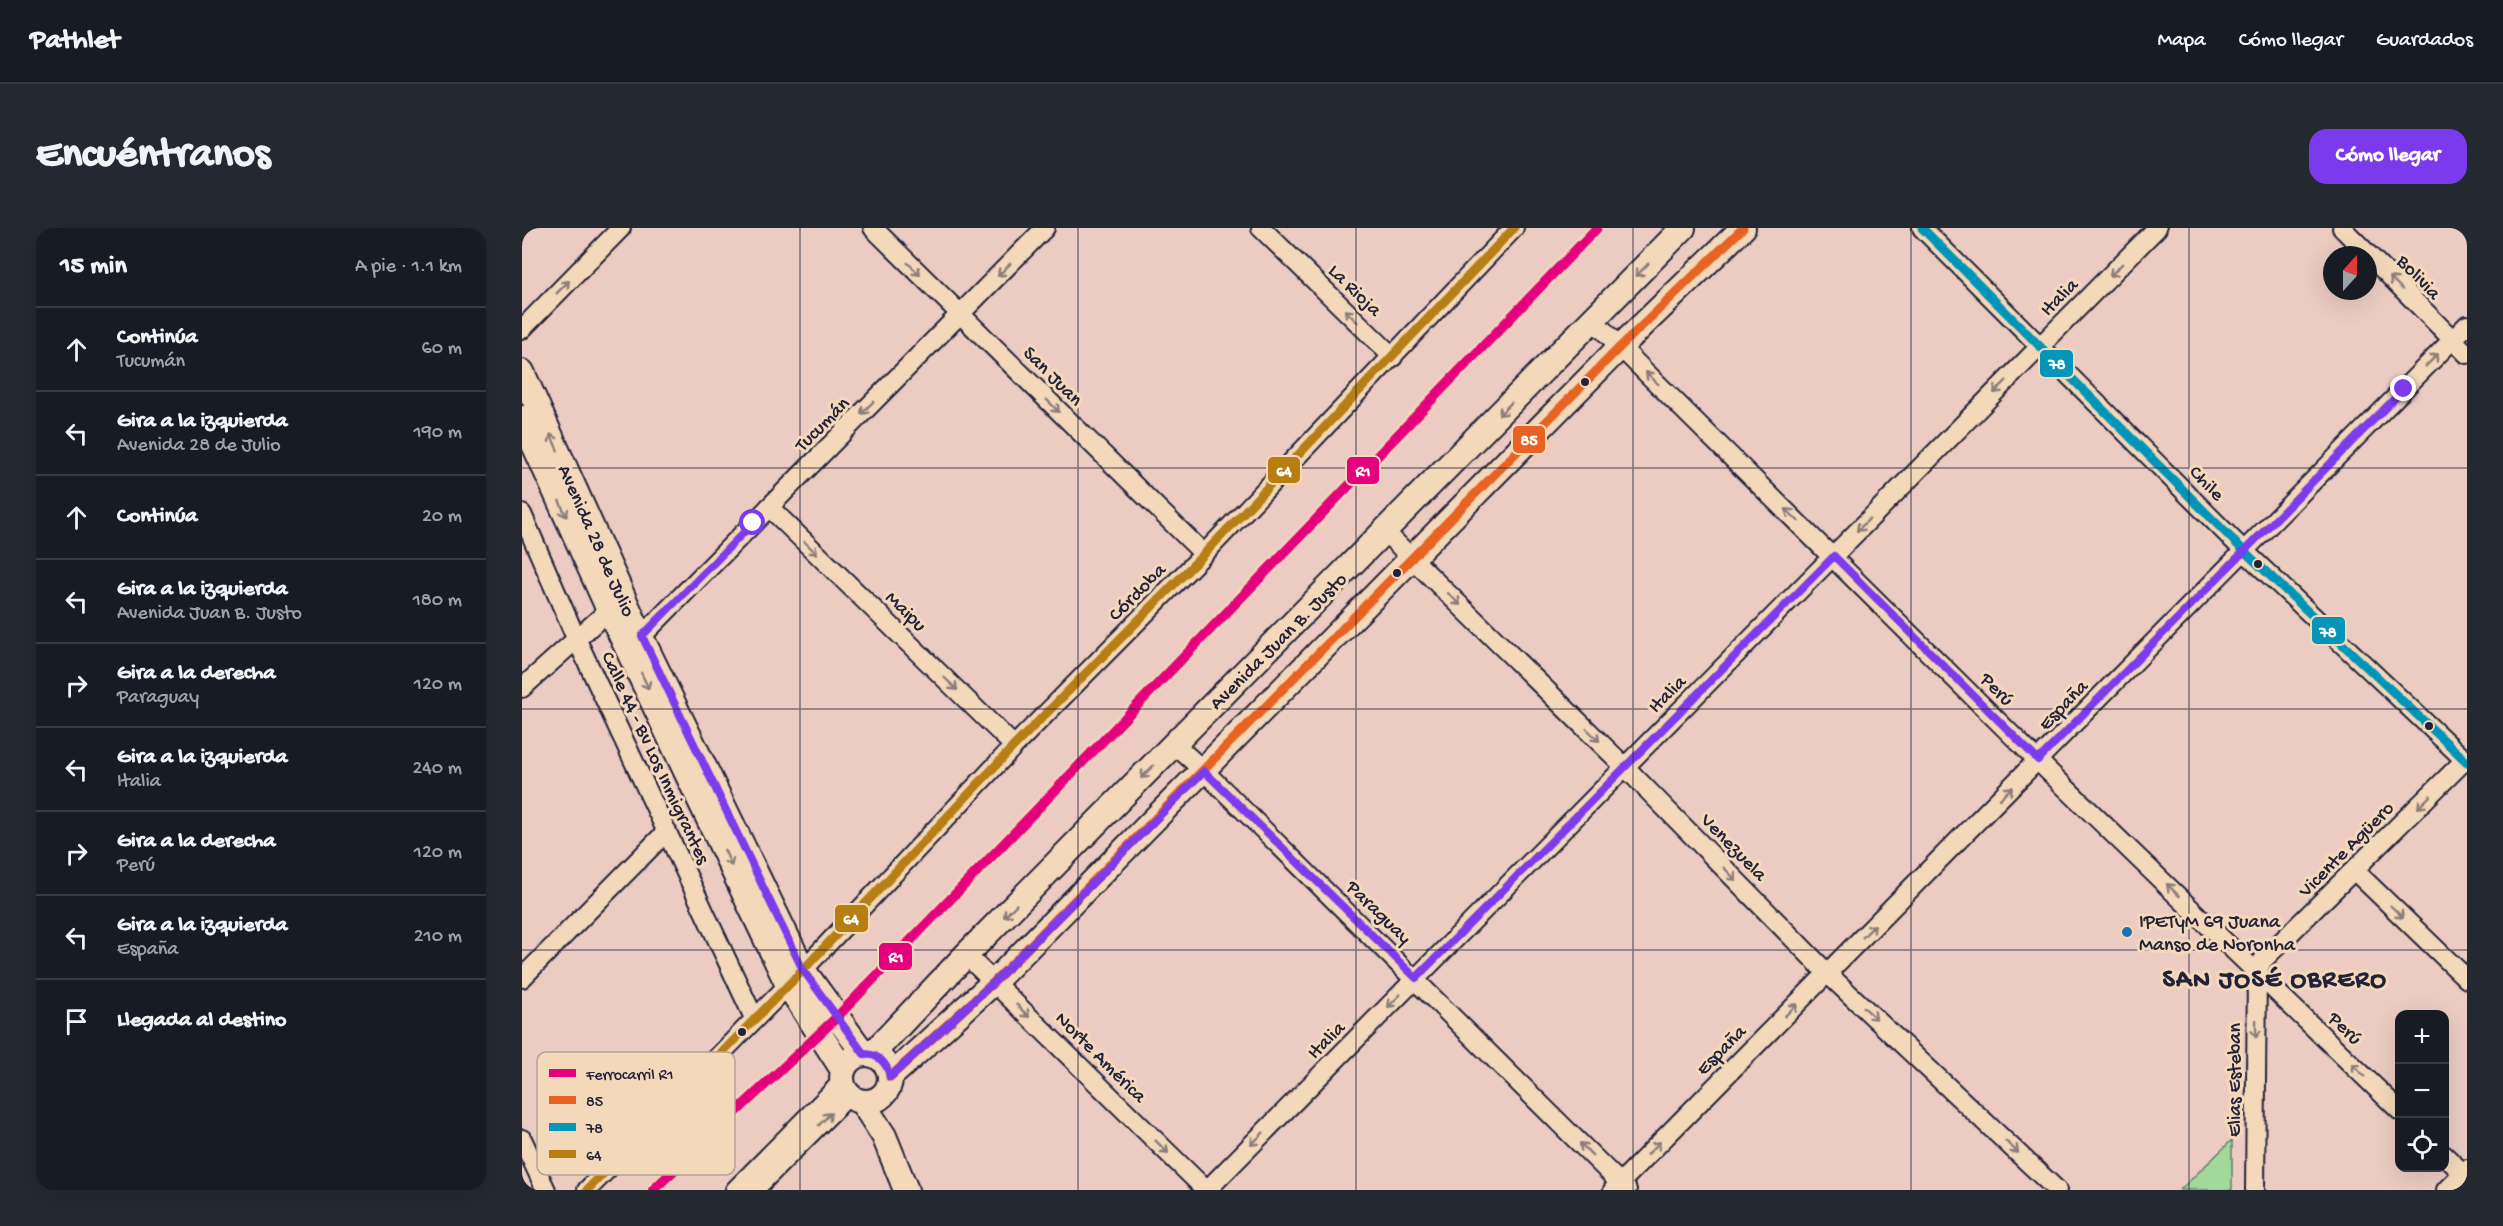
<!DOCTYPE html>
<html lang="es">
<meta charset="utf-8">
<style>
:root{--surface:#171b24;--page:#242831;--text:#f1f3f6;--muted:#9ea1a6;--line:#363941;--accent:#7c3aed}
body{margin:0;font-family:"Gochi Hand",sans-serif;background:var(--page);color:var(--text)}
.controls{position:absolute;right:18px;bottom:18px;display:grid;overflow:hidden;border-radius:12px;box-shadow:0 6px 24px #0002}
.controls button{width:54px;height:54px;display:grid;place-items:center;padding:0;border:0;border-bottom:2px solid var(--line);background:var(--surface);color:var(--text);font:30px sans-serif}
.compass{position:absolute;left:1801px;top:18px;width:54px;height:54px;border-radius:50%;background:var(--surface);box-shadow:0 6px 24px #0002;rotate:21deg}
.stop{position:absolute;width:18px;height:18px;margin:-14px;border:4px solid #7c3aed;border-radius:50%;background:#fff}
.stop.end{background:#7c3aed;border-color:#fff;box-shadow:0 2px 6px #0008}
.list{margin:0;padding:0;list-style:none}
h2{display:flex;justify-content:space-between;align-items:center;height:78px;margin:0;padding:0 24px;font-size:26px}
h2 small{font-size:20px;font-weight:400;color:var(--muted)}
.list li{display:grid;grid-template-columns:39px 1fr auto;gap:18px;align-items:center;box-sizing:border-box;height:84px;padding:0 24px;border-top:2px solid var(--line)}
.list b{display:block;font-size:22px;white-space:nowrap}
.list p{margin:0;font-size:20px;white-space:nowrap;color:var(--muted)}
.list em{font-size:20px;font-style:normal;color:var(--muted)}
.icon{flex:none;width:33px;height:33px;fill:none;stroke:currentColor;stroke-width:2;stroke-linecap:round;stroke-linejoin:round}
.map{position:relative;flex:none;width:1945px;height:962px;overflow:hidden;border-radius:18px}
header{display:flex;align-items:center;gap:36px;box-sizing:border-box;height:84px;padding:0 30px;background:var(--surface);border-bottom:2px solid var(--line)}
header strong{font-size:28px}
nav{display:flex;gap:33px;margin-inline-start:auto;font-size:21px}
.intro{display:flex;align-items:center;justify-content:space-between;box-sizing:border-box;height:144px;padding:0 36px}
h1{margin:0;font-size:42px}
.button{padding:15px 27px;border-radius:18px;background:var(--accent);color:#fff;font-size:21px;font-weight:700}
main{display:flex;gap:36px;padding:0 36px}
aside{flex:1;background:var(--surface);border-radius:18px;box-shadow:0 6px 24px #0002}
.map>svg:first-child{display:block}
</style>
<header>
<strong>Pathlet</strong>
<nav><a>Mapa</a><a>Cómo llegar</a><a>Guardados</a></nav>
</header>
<div class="intro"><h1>Encuéntranos</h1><a class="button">Cómo llegar</a></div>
<main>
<aside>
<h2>15 min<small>A pie · 1.1 km</small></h2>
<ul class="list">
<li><svg class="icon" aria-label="ahead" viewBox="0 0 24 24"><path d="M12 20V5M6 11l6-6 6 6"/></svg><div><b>Continúa</b><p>Tucumán</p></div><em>60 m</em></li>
<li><svg class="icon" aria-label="left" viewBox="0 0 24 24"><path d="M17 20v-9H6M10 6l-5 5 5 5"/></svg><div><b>Gira a la izquierda</b><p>Avenida 28 de Julio</p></div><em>190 m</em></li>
<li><svg class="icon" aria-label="ahead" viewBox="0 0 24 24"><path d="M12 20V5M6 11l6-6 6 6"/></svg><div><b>Continúa</b></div><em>20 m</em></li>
<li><svg class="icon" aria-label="left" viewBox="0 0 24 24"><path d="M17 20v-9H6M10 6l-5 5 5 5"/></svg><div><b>Gira a la izquierda</b><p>Avenida Juan B. Justo</p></div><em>180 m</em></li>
<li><svg class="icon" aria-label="right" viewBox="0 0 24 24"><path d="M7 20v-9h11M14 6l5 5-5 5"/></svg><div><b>Gira a la derecha</b><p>Paraguay</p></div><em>120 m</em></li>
<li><svg class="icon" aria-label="left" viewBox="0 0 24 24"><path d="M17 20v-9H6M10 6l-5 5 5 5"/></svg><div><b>Gira a la izquierda</b><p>Italia</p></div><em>240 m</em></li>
<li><svg class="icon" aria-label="right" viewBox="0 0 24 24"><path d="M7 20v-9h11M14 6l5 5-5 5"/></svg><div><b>Gira a la derecha</b><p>Perú</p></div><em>120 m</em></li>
<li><svg class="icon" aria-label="left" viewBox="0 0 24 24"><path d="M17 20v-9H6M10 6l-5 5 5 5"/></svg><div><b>Gira a la izquierda</b><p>España</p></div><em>210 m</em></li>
<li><svg class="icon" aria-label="arrive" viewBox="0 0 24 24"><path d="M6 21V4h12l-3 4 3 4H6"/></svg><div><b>Llegada al destino</b></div></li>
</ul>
</aside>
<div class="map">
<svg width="1945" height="962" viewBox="0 0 1945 962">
<rect width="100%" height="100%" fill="#ecccc2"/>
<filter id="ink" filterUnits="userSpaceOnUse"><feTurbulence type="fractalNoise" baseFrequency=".0167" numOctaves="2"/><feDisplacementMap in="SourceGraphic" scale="12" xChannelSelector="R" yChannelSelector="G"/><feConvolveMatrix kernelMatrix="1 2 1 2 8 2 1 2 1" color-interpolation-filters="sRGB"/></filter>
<g filter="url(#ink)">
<path fill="#a3d89c" stroke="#627d6c" stroke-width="1.5" d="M1710 912V962H1658Z"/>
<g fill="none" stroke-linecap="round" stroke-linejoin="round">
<g stroke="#22223b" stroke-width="22">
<path id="minor" d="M351 0 682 326
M739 0 871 129
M1400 0 1722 323 1945 534
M1820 0 1945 126
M1071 92 1516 533 1878 883
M0 101 99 0
M247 279 492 518
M0 286 54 410 232 790
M862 303 1103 539 1305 745 1535 962
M111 417 523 0
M0 460 87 382
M652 516 682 543 1105 962
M1833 643 1945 751
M444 727 684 962
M0 750 145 603
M0 911 24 962
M1922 927 1945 949
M65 962 281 742 492 518 682 326 992 0
M213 962 320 854
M232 962 327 867
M685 962 1635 0
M1091 962 1945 97
M1733 962 1735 743 1741 732 1945 530
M1924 962 1945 941"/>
</g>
<g stroke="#22223b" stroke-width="28">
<path id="major" d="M0 144 119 409 281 742 342 826
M0 190 87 382 266 757 321 842
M350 826 444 727 1161 0
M320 850a24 24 0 1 1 48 0a24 24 0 1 1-48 0Z
M368 849 472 754 1098 119 1221 0
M340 874 362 908 384 962"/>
</g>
<use href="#minor" stroke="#f3d8ba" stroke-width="18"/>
<use href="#major" stroke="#f3d8ba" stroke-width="24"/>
<g stroke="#f3d8ba" stroke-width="14">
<path id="bus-1" d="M368 849 472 754 1098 119 1221 0"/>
</g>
<g stroke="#f3d8ba" stroke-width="14">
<path id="bus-2" d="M1400 0 1722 323 1945 534"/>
</g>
<g stroke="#f3d8ba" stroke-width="14">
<path id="bus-3" d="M65 962 281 742 492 518 682 326 992 0"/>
</g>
<use href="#bus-1" stroke="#e86223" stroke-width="9"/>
<use href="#bus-2" stroke="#0595b8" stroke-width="9"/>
<use href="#bus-3" stroke="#b77e12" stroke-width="9"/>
<g stroke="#f3d8ba" stroke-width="15">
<path id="rail-1" d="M131 962 314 790 1075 0"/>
</g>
<use href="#rail-1" stroke="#e5007d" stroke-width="10"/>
</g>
<defs><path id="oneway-shaft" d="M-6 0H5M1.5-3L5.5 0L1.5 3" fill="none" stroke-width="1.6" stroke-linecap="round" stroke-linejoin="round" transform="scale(1.5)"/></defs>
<g stroke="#8a7d7a">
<use href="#oneway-shaft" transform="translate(392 41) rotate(44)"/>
<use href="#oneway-shaft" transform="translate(482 42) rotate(135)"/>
<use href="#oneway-shaft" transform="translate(1120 42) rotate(135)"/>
<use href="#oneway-shaft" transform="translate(1594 42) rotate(135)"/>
<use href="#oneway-shaft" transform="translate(1874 55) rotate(-134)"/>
<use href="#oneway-shaft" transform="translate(41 59) rotate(-45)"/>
<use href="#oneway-shaft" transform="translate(829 88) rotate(-136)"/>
<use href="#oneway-shaft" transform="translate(1910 132) rotate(-45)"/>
<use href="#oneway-shaft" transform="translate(1130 150) rotate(-136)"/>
<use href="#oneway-shaft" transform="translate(1478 159) rotate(135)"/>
<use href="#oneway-shaft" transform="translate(531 178) rotate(45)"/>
<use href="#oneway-shaft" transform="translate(345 180) rotate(135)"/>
<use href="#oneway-shaft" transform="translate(983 181) rotate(135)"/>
<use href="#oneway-shaft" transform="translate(32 214) rotate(-114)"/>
<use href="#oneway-shaft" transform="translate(41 281) rotate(66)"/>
<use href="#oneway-shaft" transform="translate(1270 287) rotate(-136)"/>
<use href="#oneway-shaft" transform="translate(1341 297) rotate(135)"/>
<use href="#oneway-shaft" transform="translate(289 320) rotate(44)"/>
<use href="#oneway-shaft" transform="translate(932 371) rotate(44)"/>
<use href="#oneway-shaft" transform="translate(123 453) rotate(65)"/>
<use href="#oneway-shaft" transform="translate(429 456) rotate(44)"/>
<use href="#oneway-shaft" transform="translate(1071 507) rotate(44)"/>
<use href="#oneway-shaft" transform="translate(625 544) rotate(135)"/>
<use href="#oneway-shaft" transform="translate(1484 565) rotate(-45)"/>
<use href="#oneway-shaft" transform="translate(1902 574) rotate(135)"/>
<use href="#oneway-shaft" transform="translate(206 630) rotate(65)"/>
<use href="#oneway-shaft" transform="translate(1208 646) rotate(46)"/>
<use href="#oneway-shaft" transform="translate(1651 662) rotate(-136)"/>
<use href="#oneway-shaft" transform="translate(488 683) rotate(135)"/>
<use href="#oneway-shaft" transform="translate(1875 684) rotate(44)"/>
<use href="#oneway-shaft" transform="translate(1347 703) rotate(-45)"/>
<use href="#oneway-shaft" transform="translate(872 773) rotate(135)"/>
<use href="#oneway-shaft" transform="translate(1269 782) rotate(-45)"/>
<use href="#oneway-shaft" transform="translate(501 783) rotate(45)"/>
<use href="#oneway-shaft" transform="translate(1348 785) rotate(43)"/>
<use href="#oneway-shaft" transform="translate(1734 801) rotate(91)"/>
<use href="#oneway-shaft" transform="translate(1836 842) rotate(-136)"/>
<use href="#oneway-shaft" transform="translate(303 891) rotate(-45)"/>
<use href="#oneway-shaft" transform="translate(735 911) rotate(135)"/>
<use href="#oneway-shaft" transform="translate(640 919) rotate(45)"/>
<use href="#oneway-shaft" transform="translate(1490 919) rotate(43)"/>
<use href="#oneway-shaft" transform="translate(1132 920) rotate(-45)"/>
<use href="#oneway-shaft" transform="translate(1064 921) rotate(-135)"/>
</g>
</g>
<g fill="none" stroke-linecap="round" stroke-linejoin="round" filter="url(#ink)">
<path stroke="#7c3aed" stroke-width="8" d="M231 295 120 408 281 742 342 826C356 826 365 835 368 849L472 754 682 543 894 750 1312 328 1516 532 1882 161"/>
</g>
<path fill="none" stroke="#22223b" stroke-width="1.5" stroke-opacity="0.55" d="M278 0V962M556 0V962M834 0V962M1111 0V962M1389 0V962M1667 0V962M0 240H1945M0 481H1945M0 722H1945"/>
<g fill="#22223b" stroke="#f3d8ba" stroke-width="2">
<circle cx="1063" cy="154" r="5"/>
<circle cx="1736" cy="336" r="5"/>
<circle cx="875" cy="345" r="5"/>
<circle cx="1907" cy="498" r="5"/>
<circle cx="220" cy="804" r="5"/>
</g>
<circle fill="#1f6fb2" stroke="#f3d8ba" stroke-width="2" cx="1605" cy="704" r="6"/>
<g text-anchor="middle" stroke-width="6" stroke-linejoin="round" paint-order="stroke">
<g font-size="20" fill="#22223b" stroke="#f3d8ba">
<text transform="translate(1898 48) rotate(46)" y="7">Bolivia</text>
<text transform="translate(834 61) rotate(44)" y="7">La Rioja</text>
<text transform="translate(1536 68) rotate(-45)" y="7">Italia</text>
<text transform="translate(532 147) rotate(45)" y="7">San Juan</text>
<text transform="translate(299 195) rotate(-45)" y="7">Tucumán</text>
<text transform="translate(1686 254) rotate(46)" y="7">Chile</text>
<text transform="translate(76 312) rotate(66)" y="7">Avenida 28 de Julio</text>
<text transform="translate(614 363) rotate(-45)" y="7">Córdoba</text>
<text transform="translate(385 382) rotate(44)" y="7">Maipu</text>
<text transform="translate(755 412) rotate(-45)" y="7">Avenida Juan B. Justo</text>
<text transform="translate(1476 460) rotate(45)" y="7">Perú</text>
<text transform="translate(1144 465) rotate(-45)" y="7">Italia</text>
<text transform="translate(1540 476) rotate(-46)" y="7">España</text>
<text transform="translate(135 529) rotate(65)" y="7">Calle 44 - Bv Los Inmigrantes</text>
<text transform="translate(1213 618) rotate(46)" y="7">Venezuela</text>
<text transform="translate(1823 620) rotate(-45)" y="7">Vicente Agüero</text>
<text transform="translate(858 683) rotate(44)" y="7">Paraguay</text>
<text transform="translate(1824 799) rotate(44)" y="7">Perú</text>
<text transform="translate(803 811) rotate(-45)" y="7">Italia</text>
<text transform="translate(1198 821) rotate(-45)" y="7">España</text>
<text transform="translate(580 828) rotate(45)" y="7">Norte América</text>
<text transform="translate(1711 852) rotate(-90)" y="7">Elias Esteban</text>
</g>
<g font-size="20" fill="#22223b" stroke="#f3d8ba" text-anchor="start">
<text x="1617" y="699">IPETyM 69 Juana<tspan x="1617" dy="23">Manso de Noronha</tspan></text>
</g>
<g font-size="26" font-weight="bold" letter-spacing="1.5" fill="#22223b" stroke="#f3d8ba">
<text x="1753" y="758">SAN JOSÉ OBRERO</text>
</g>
</g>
<rect x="15" y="824" width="198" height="123" rx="9" fill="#f3d8ba" stroke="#b4a194" stroke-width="1.5"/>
<rect x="27" y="841" width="27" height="8" fill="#e5007d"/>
<rect x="27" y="868" width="27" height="8" fill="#e86223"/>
<rect x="27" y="895" width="27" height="8" fill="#0595b8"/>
<rect x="27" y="922" width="27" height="8" fill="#b77e12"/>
<g font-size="16" fill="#22223b">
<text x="64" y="851">Ferrocarril R1</text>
<text x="64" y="878">85</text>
<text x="64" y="905">78</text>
<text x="64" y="932">64</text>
</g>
<g stroke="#f3d8ba" stroke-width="2">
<rect x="1517" y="121" width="35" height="29" rx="6" fill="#0595b8"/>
<rect x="990" y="197" width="34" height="29" rx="6" fill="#e86223"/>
<rect x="745" y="228" width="34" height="28" rx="6" fill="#b77e12"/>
<rect x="824" y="228" width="34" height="29" rx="6" fill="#e5007d"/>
<rect x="1789" y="388" width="35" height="29" rx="6" fill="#0595b8"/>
<rect x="312" y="676" width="35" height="29" rx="6" fill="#b77e12"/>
<rect x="356" y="714" width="35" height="29" rx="6" fill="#e5007d"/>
</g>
<g font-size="16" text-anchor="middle" font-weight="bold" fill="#fff">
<text x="1535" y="141">78</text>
<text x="1007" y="217">85</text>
<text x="762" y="248">64</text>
<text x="841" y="248">R1</text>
<text x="1806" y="409">78</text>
<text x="329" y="696">64</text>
<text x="374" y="734">R1</text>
</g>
</svg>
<div class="controls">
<button>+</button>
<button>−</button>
<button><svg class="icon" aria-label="locate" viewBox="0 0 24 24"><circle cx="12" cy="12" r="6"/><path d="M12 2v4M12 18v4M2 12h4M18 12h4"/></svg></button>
</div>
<svg class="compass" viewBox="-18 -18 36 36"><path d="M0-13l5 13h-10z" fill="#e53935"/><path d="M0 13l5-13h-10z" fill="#9ea1a6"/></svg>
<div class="stop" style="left:231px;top:295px"></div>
<div class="stop end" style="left:1882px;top:161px"></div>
</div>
</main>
